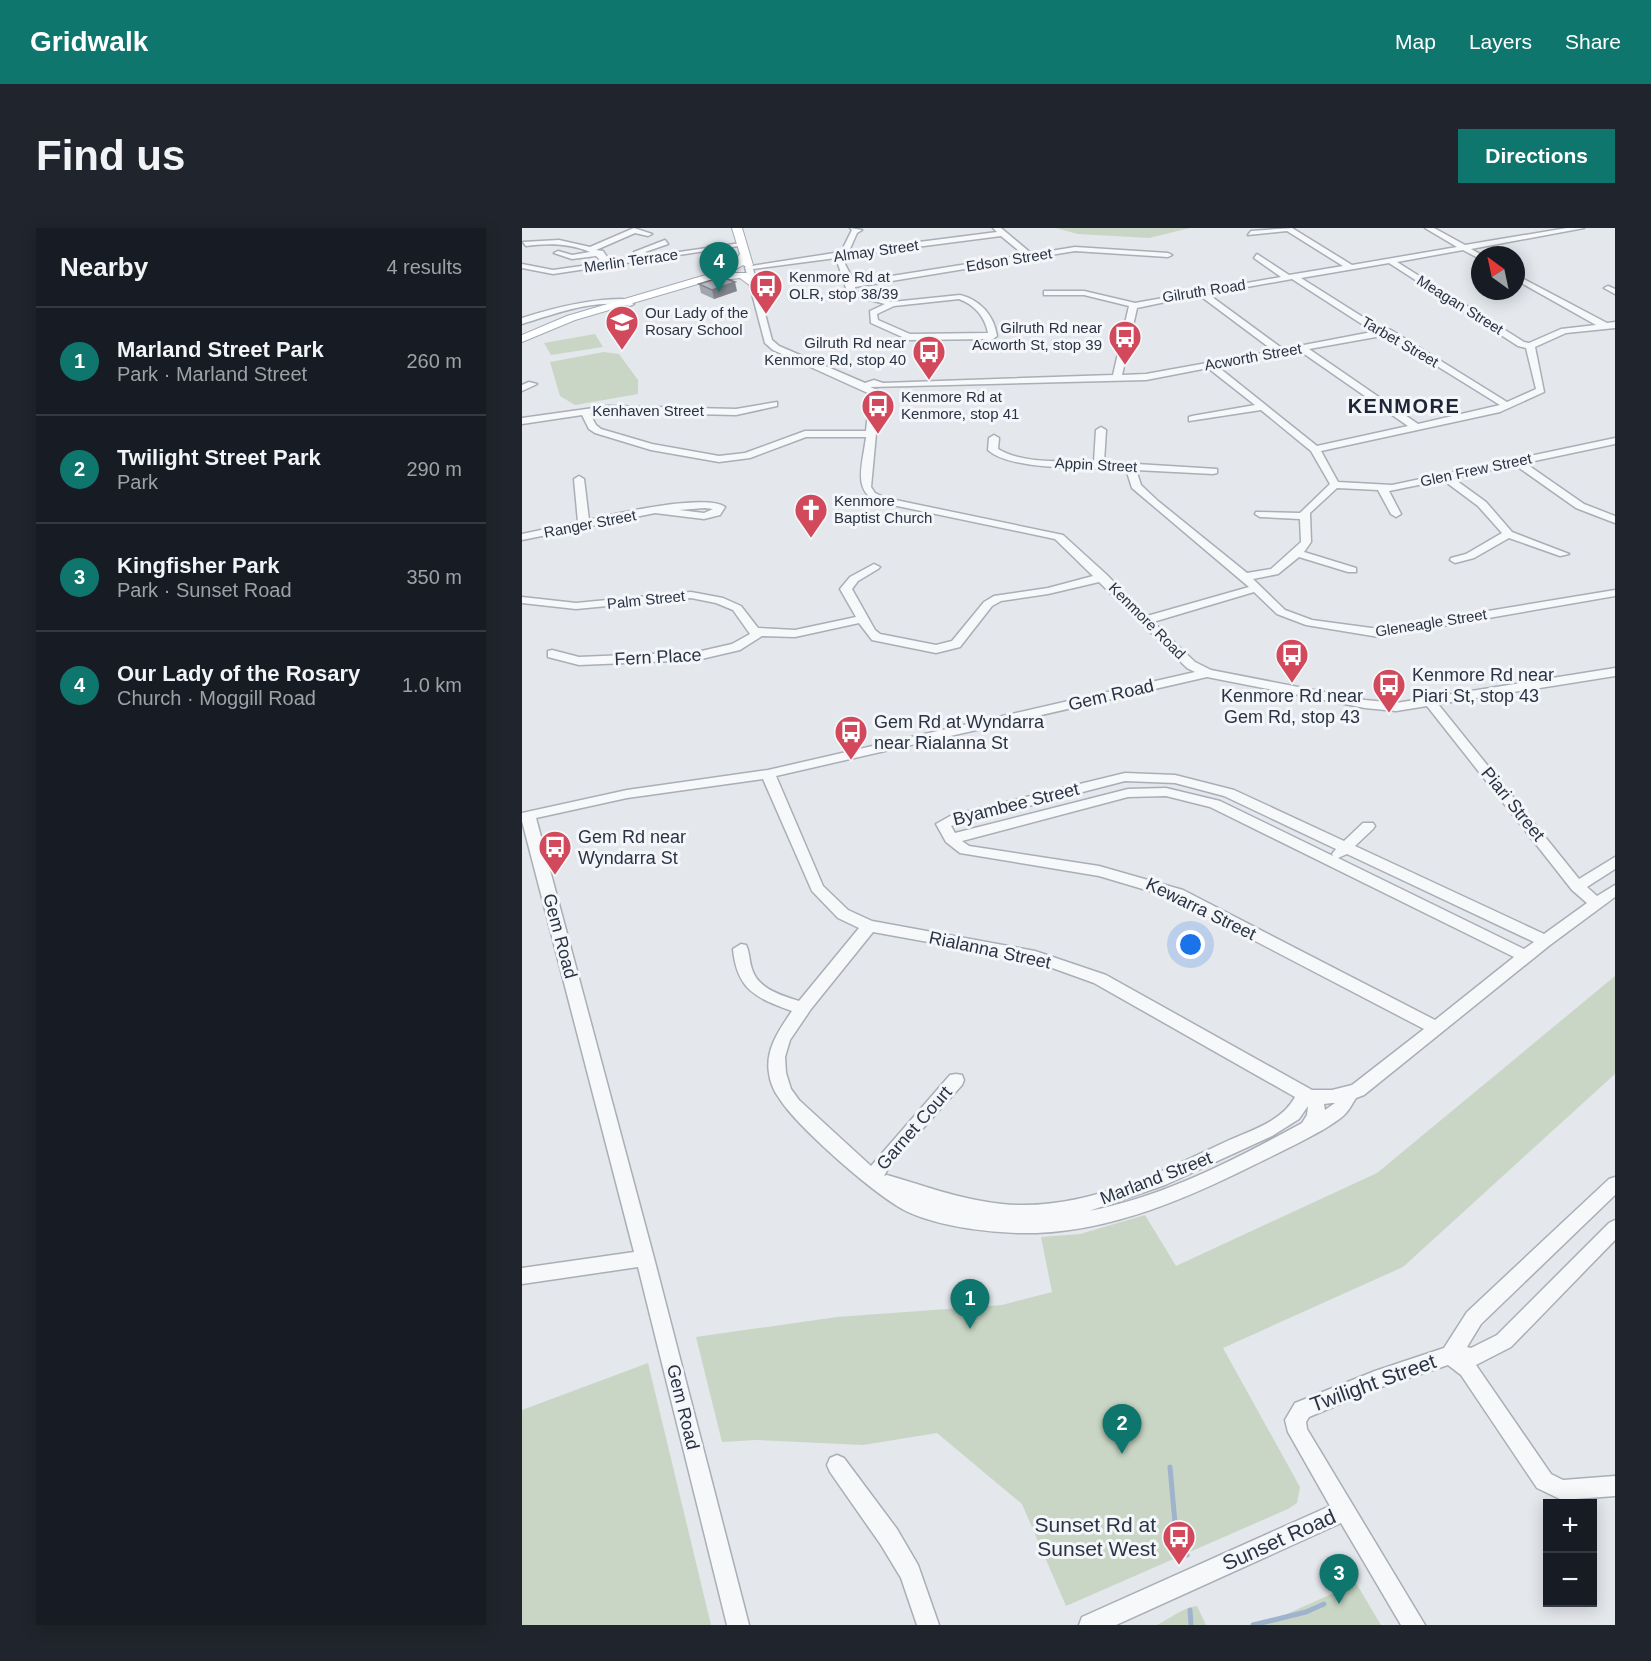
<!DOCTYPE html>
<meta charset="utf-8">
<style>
:root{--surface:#171b24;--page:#20242c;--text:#f1f3f6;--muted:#9ea1a6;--line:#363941;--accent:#0f766e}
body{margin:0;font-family:Helvetica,sans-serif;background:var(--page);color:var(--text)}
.controls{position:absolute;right:18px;bottom:18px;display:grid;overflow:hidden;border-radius:0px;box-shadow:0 3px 15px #0003}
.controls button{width:54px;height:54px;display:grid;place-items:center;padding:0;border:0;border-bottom:2px solid var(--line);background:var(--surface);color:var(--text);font:30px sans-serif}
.compass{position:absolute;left:949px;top:18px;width:54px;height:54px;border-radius:50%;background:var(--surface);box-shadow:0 3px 15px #0003;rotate:327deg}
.you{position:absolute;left:669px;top:717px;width:21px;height:21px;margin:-15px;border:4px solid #fff;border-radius:50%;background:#1a73e8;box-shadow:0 0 0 9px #1a73e833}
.badge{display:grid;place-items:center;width:39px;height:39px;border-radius:50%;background:var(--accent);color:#fff;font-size:20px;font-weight:700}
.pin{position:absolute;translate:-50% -50px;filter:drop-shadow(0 2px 3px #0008)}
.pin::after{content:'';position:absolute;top:32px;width:21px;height:18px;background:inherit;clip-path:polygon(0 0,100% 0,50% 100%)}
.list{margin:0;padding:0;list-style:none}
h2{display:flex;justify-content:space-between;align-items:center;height:78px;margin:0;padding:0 24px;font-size:26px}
h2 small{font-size:20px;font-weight:400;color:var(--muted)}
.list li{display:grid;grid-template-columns:39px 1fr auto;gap:18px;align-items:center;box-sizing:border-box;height:108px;padding:0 24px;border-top:2px solid var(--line)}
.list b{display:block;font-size:22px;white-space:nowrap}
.list p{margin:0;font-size:20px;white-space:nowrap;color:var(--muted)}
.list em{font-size:20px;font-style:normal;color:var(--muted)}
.map{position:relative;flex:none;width:1093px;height:1397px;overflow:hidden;border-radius:0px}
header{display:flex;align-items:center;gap:36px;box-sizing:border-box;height:84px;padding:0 30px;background:var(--accent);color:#fff}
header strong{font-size:28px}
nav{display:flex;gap:33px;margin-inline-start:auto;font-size:21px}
.intro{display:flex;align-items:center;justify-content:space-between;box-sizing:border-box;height:144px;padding:0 36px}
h1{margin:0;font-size:42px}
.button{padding:15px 27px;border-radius:0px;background:var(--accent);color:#fff;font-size:21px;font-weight:700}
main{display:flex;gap:36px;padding:0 36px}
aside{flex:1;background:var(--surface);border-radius:0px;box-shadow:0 3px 15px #0003}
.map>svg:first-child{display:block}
</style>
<header>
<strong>Gridwalk</strong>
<nav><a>Map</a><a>Layers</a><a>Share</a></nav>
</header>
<div class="intro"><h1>Find us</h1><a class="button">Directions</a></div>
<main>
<aside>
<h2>Nearby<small>4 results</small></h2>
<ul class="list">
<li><span class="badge">1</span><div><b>Marland Street Park</b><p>Park · Marland Street</p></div><em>260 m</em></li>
<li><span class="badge">2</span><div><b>Twilight Street Park</b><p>Park</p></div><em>290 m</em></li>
<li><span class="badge">3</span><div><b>Kingfisher Park</b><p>Park · Sunset Road</p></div><em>350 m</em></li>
<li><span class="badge">4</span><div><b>Our Lady of the Rosary</b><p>Church · Moggill Road</p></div><em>1.0 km</em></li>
</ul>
</aside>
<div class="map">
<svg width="1093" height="1397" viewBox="0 0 1093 1397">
<rect width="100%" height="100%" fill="#e4e7ec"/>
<path fill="#c9d6c5" d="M534 0H668L627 10 556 6Z
M73 106 81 119 29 127 22 115Z
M82 124 97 126 116 152V166L53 177 38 168 28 134Z
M1093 748V846L881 1039 701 1120 778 1259 775 1275 766 1281 544 1378 500 1276 415 1205 341 1217 234 1212 200 1214 174 1109 315 1089 480 1077 530 1064 519 1009 558 1006 623 987 654 1038 855 945Z
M126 1135 189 1397H0V1182Z
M834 1355 859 1397H740Z
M675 1378 684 1397H635C649 1390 660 1380 675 1378Z"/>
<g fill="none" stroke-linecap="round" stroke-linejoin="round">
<path stroke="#9fb4cc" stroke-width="5" d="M648 1239 653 1295 665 1327
M668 1382 669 1397
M731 1397 784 1384 802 1376"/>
<g stroke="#a9aeb7" stroke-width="3">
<path id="minor" d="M112 0 130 6 126 8 113 5 74 22 81 23 88 33 121 29 112 24 143 12 146 16 123 24 130 28 219 15 223 17 31 46 0 40V36L31 42 81 35 74 28 50 31 32 25 36 23 50 27 68 24C47 15 26 15 4 18L1 14 37 12 68 19Z
M328 0 340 2 335 5 327 23 475 4 471 0H479L510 26 553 19 646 25 650 27 646 29 553 23 333 59V63L370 74 438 67C458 72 472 87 475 108L471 111 387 112 349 95 348 83 363 76 326 66 314 30 231 41 250 112 257 118 343 155 352 152 361 155 591 147 607 78 562 67H522V63H562L613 75 759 49 732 30 735 26 767 47 821 38 765 3 726 7 729 3 770 0 830 37 935 19 903 0H912L943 17 1045 0H1062L949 21 960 27 958 31 941 22 875 34 1002 114 1007 115 1039 101 1074 97 994 52V47L1085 95 1093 94V100L1044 105 1013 119 1022 164 978 184 799 223 816 254 870 257 1093 210V216L1003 235 1062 276 1093 288V295L1054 280 993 237 931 250 964 274 990 304 1047 326 1038 328 987 310 952 330 933 335 928 332 929 330 944 326 980 305 956 278 921 252 867 263 879 286 874 289 869 286 856 262 815 260 788 285 789 314 782 324 834 340V344H826L777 329 756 346 731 351 763 382 790 392 857 401 1093 362V368L857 409 784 397 755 386 732 364 631 394 673 434 689 442 843 472 874 475 1093 440V448L916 476 1057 651 1093 629V641L1065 659 1075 668 1093 657V669L1028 717 842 867 834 870C831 874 828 881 824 885 811 900 754 926 734 936 666 970 592 1002 515 1005 476 1006 421 1000 386 984 355 969 275 899 257 870 252 863 248 854 247 845 243 822 257 802 270 783 234 770 215 762 211 721L219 716 224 717C228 725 227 733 230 741 236 761 259 767 277 773L337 700 316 690 290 663 241 551 105 570 14 590 132 1030 227 1397H205L116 1039 0 1056V1040L112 1024 0 593V585L105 562 246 542 673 444 665 440 577 354 526 366 479 373 470 378 438 419 414 425 350 412 337 395 273 409 240 408 218 422 175 432 57 437 26 429V423L30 422 57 429 175 424 210 416 228 406 211 382 194 375 169 370 54 381 0 375V369L54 375 169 364 201 370 219 378 236 400 273 402 334 389 318 361 328 349 352 336 358 339 356 341 336 353 330 361 353 402 358 406 414 417 430 413 462 374 472 368 526 360 571 348 533 311 361 275C328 266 341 236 344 209H284L228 230 197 234 129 222 73 205 67 201 60 187 0 196V190L86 178 214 181 255 174V178L214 187 86 184 68 186 74 197 79 201 130 216 197 228 223 225 283 203H344L348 166 251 122 243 115 223 39 319 24 330 2ZM479 8 502 27 332 54 321 32 325 28ZM867 35 996 118 1004 120 1014 161 985 174 869 102 855 98 779 50ZM770 51 849 102 855 103 761 121 686 66ZM677 67 752 123 624 146 600 147 615 80ZM437 71C453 77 463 89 466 105L388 106 356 92 355 86 372 78ZM865 107 978 177 896 196 787 121ZM778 123 886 198 795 218 695 138ZM686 140 733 177 670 188 667 189V193L739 182 789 223 808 256 778 285 734 284 733 286 738 289 778 291 779 314 749 341 725 345 636 273 619 257 614 242 691 246 695 245V241L582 234 584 202 579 199 574 202 572 234C541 232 503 237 476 221L477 210 472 207 467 210 466 222C488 243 572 240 604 241L610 260 727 359 625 388 585 347 541 307 364 270 353 265 349 259 358 163 348 159 624 152ZM685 449 843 480 874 483 905 478 1050 662 1065 675 1022 706 833 618 851 601 853 598 851 595H841L822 613 712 562 653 547 603 545 430 587 414 596 424 614 438 625 577 648 651 670 902 801 830 857 810 862H790L584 747 513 723 350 693 326 682 301 658 254 548ZM603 553 653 555 702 568 814 621 810 626 811 628 698 573 644 560 606 561 433 605 429 598ZM644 568 688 579 992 729 913 792 661 662 577 638 447 618 440 613 606 569ZM825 626 1012 714 1002 721 816 630ZM351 704 511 733 572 755 773 869C759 895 726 903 701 915 633 947 557 984 480 976 440 972 403 958 365 947L362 948 368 937 440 857 442 852 440 847 434 846 428 847 349 938 277 872 269 861 264 845 263 829 268 812 289 781ZM810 875H813L803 882 802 876ZM786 878 785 887 780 895C712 932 643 968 567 983L643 957 750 908 777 891Z
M1086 58 1093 61V66L1082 60Z
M100 71 112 76 108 78C74 70 33 86 0 96V90C32 80 66 71 100 71Z
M7 154 15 156 0 163V157Z
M57 248 62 251 67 292C92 286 184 265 203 279L198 287 182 291 133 285 0 312V306L56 294 52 251ZM183 280 191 281 182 285 157 282Z
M1093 949V967L959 1096 945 1119 949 1120 975 1107 1087 995 1093 992V1012L989 1119 954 1137 1029 1246 1041 1252 1093 1248V1268L1040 1272 1015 1260 939 1147 926 1137 856 1160 787 1189 784 1194 785 1201 903 1397H879L819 1295 594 1397H557L560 1389 808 1278 766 1204 763 1192 773 1175 853 1143 922 1120 945 1084 1087 951Z
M315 1227 322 1230 375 1301 396 1337 417 1397H395L379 1350 359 1317 308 1244 305 1237 308 1230Z"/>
</g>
<g stroke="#a3abb8" stroke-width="2">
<path id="major" d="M210 0H220L231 37 226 40 221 37 207 45H224L234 52V56H226L218 50 201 52 196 50 53 92 0 114V107L45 88 194 44 212 35 218 26Z"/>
</g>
<use href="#minor" fill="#f7f8fa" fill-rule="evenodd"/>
<use href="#major" fill="#fff" fill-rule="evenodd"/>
</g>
<path fill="#a1a5ae" d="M177 56 215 63 192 71 179 65Z"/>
<path fill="#83868d" d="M213 54 215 63 192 71 190 62Z"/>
<path fill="#bbc0ca" stroke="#83868d" stroke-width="1.5" d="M200 49 213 54 190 62 177 56Z"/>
<defs>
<g id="bus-pin" transform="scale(1.725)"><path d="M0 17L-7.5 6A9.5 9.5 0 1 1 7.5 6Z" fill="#d1495b" stroke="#f4f6f9"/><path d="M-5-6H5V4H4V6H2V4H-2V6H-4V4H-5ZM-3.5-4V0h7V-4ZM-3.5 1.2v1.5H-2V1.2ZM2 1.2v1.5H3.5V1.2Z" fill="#fff"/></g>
<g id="school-pin" transform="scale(1.725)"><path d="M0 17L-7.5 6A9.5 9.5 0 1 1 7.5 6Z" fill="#d1495b" stroke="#f4f6f9"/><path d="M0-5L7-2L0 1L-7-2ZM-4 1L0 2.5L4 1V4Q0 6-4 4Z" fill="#fff"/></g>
<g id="church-pin" transform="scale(1.725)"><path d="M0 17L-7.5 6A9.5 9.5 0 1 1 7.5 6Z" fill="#d1495b" stroke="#f4f6f9"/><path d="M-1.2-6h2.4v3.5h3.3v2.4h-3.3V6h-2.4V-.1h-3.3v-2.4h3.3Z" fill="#fff"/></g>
</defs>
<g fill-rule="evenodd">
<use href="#bus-pin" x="244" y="58"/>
<use href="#school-pin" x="100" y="94"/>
<use href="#bus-pin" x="603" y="109"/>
<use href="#bus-pin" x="407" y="124"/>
<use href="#bus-pin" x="356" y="178"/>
<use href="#church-pin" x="289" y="282"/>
<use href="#bus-pin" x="770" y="427"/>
<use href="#bus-pin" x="867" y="457"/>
<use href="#bus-pin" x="329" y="504"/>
<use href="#bus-pin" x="33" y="619"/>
<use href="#bus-pin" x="657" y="1309"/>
</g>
<g text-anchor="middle" stroke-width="6" stroke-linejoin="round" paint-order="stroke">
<g font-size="15" fill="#2b3445" stroke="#f4f6f9">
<text transform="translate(354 23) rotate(-8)" y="5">Almay Street</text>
<text transform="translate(487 32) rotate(-9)" y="5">Edson Street</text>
<text transform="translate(109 33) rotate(-8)" y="5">Merlin Terrace</text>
<text transform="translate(682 63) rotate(-9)" y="5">Gilruth Road</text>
<text transform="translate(938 77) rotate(32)" y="5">Meagan Street</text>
<text transform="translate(878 114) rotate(30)" y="5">Tarbet Street</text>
<text transform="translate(731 129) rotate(-10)" y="5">Acworth Street</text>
<text x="126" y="188">Kenhaven Street</text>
<text transform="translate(574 237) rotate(3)" y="5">Appin Street</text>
<text transform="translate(954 242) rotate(-12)" y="5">Glen Frew Street</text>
<text transform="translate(68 296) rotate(-11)" y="5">Ranger Street</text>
<text transform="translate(124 372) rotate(-6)" y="5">Palm Street</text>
<text transform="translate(625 393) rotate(45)" y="5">Kenmore Road</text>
<text transform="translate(909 395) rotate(-9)" y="5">Gleneagle Street</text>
</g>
<g font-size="15" fill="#2b3445" stroke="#f4f6f9" text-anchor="start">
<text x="267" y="54">Kenmore Rd at<tspan x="267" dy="17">OLR, stop 38/39</tspan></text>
<text x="123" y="90">Our Lady of the<tspan x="123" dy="17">Rosary School</tspan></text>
<text x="580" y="105" text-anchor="end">Gilruth Rd near<tspan x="580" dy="17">Acworth St, stop 39</tspan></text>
<text x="384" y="120" text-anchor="end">Gilruth Rd near<tspan x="384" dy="17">Kenmore Rd, stop 40</tspan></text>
<text x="379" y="174">Kenmore Rd at<tspan x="379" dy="17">Kenmore, stop 41</tspan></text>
<text x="312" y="278">Kenmore<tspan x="312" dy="17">Baptist Church</tspan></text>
</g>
<g font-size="18" fill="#2b3445" stroke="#f4f6f9">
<text transform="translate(136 429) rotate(-3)" y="6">Fern Place</text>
<text transform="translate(589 467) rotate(-13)" y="6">Gem Road</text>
<text transform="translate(494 576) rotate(-14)" y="6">Byambee Street</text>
<text transform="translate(991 576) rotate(51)" y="6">Piari Street</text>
<text transform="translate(679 681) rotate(26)" y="6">Kewarra Street</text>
<text transform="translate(38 708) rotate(75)" y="6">Gem Road</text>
<text transform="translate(468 722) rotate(12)" y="6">Rialanna Street</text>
<text transform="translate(392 900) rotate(-49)" y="6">Garnet Court</text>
<text transform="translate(634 950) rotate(-21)" y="6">Marland Street</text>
<text transform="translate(161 1179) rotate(76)" y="6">Gem Road</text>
</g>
<g font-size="18" fill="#2b3445" stroke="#f4f6f9" text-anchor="start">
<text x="890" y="453">Kenmore Rd near<tspan x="890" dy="21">Piari St, stop 43</tspan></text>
<text x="770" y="474" text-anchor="middle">Kenmore Rd near<tspan x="770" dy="21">Gem Rd, stop 43</tspan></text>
<text x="352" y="500">Gem Rd at Wyndarra<tspan x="352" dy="21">near Rialanna St</tspan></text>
<text x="56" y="615">Gem Rd near<tspan x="56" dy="21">Wyndarra St</tspan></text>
</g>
<g font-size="20" font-weight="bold" letter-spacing="1.5" fill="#1d2536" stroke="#f4f6f9">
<text x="882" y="185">KENMORE</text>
</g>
<g font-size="21" fill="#2b3445" stroke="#f4f6f9">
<text transform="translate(851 1155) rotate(-20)" y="7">Twilight Street</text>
<text transform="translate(757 1312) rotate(-24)" y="7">Sunset Road</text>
</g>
<g font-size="21" fill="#2b3445" stroke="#f4f6f9" text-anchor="end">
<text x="634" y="1304">Sunset Rd at<tspan x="634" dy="24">Sunset West</tspan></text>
</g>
</g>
</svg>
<div class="controls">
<button>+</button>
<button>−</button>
</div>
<svg class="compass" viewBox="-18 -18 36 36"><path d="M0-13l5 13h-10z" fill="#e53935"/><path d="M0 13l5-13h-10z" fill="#9ea1a6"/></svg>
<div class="you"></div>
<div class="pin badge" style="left:448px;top:1101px">1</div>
<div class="pin badge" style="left:600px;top:1226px">2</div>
<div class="pin badge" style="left:817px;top:1376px">3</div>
<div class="pin badge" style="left:197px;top:64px">4</div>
</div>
</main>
